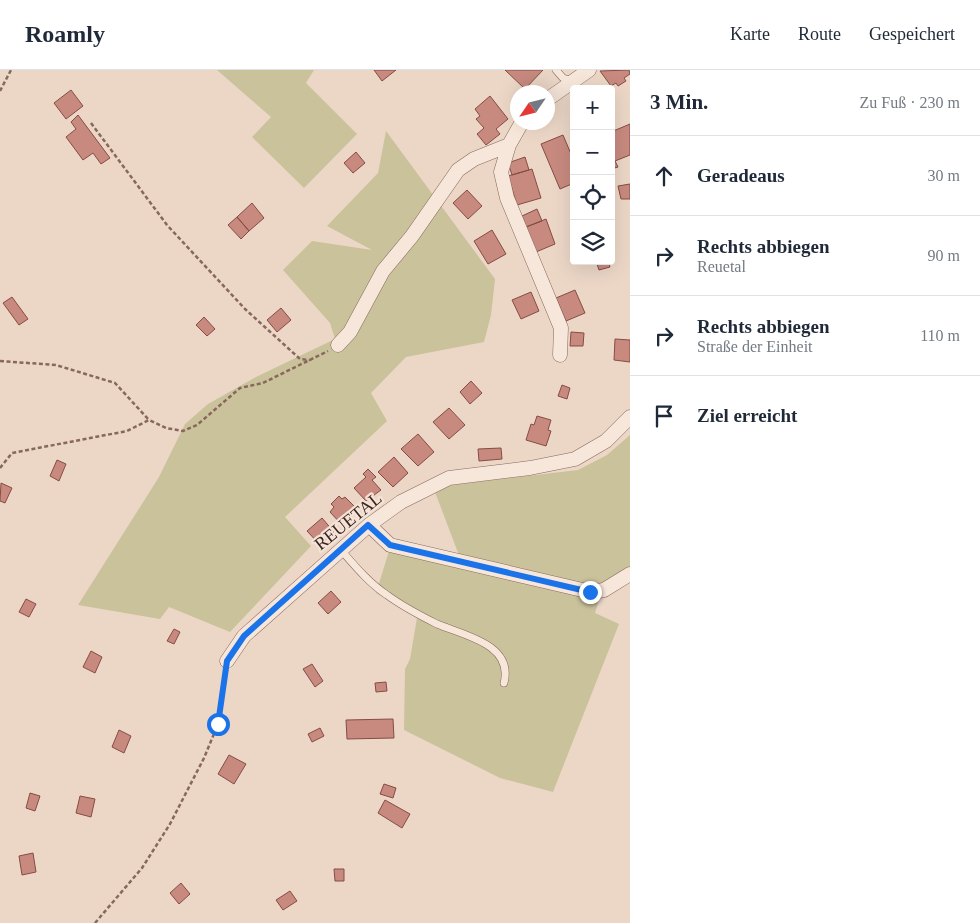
<!DOCTYPE html>
<html lang="de">
<meta charset="utf-8">
<style>
:root{--surface:#fff;--page:#f2f2f3;--text:#1f2937;--muted:#747a83;--line:#e0e1e3}
body{margin:0;font-family:Georgia,serif;background:var(--page);color:var(--text)}
.controls{position:absolute;right:15px;top:15px;display:grid;overflow:hidden;border-radius:5px;box-shadow:0 5px 20px #0002}
.controls button{width:45px;height:45px;display:grid;place-items:center;padding:0;border:0;border-bottom:1px solid var(--line);background:var(--surface);color:var(--text);font:25px sans-serif}
.compass{position:absolute;left:510px;top:15px;width:45px;height:45px;border-radius:50%;background:var(--surface);box-shadow:0 5px 20px #0002;rotate:235deg}
.stop{position:absolute;width:15px;height:15px;margin:-11px;border:4px solid #1a73e8;border-radius:50%;background:#fff}
.stop.end{background:#1a73e8;border-color:#fff;box-shadow:0 1px 5px #0008}
.list{margin:0;padding:0;list-style:none}
h2{display:flex;justify-content:space-between;align-items:center;height:65px;margin:0;padding:0 20px;font-size:21px}
h2 small{font-size:16px;font-weight:400;color:var(--muted)}
.list li{display:grid;grid-template-columns:32px 1fr auto;gap:15px;align-items:center;box-sizing:border-box;height:80px;padding:0 20px;border-top:1px solid var(--line)}
.list b{display:block;font-size:19px;white-space:nowrap}
.list p{margin:0;font-size:16px;white-space:nowrap;color:var(--muted)}
.list em{font-size:16px;font-style:normal;color:var(--muted)}
.icon{flex:none;width:28px;height:28px;fill:none;stroke:currentColor;stroke-width:2;stroke-linecap:round;stroke-linejoin:round}
.map{position:relative;flex:none;width:630px;height:853px;overflow:hidden}
header{display:flex;align-items:center;gap:30px;box-sizing:border-box;height:70px;padding:0 25px;background:var(--surface);border-bottom:1px solid var(--line)}
header strong{font-size:24px}
nav{display:flex;gap:28px;margin-inline-start:auto;font-size:18px}
main{display:flex}
aside{flex:1;background:var(--surface)}
.map>svg:first-child{display:block}
</style>
<header>
<strong>Roamly</strong>
<nav><a>Karte</a><a>Route</a><a>Gespeichert</a></nav>
</header>
<main>
<div class="map">
<svg width="630" height="853" viewBox="0 0 630 853">
<rect width="100%" height="100%" fill="#ecd7c7"/>
<path fill="#cac29b" d="M217 0H314L306 13 357 64 304 118 252 67 271 47Z
M386 61 495 209 491 245 484 272 406 287 371 323 387 351 285 447 311 476 230 562 169 537 160 549 78 535 159 407 185 354 208 334 258 306 335 269 330 253 283 200 312 171 372 180 327 156 378 103Z
M630 365V512L599 530 595 543 619 554 553 722 500 708 404 660 405 599 410 589 417 548 376 523 389 481 463 496 435 422 452 415 578 400 607 385Z"/>
<path fill="#c88a7f" stroke="#854c45" d="M374 0H396L382 11Z
M505 0H543L525 19Z
M629 0 630 4 624 8 626 11 618 16 616 13 611 16 600 1Z
M71 20 83 36 66 49 54 33Z
M490 26 508 49 496 59 500 64 486 75 477 64 484 58 476 49 480 46 475 39Z
M78 45 110 88 101 94 93 83 83 90 66 67 76 59 71 52Z
M630 54V85L615 91 618 97 611 99V62Z
M563 65 574 91V113L560 119 541 74Z
M356 82 365 93 353 103 344 93Z
M525 87 529 100 512 105 508 93Z
M532 99 541 128 517 135 508 106Z
M630 114V129H621L618 116Z
M467 120 482 136 468 149 453 133Z
M252 133 264 148 249 161 237 147Z
M537 139 542 151 526 157 522 146Z
M237 147 249 161 241 169 228 155Z
M546 149 555 174 536 182 526 157Z
M492 160 506 184 488 194 474 171Z
M596 191H608L610 197 599 200Z
M575 220 585 243 566 251 556 228Z
M531 222 539 241 521 249 512 230Z
M12 227 28 249 19 255 3 233Z
M281 238 291 250 277 262 267 250Z
M204 247 215 259 207 266 196 255Z
M571 262 584 263 583 276H570Z
M615 269 630 270V292L614 290Z
M471 311 482 323 470 334 460 322Z
M562 315 570 318 567 329 558 326Z
M449 338 465 355 449 369 433 352Z
M537 346 551 350 548 360 551 361 546 376 526 370 531 354 534 355Z
M418 364 434 382 418 396 401 379Z
M501 378 502 389 479 391 478 379Z
M394 387 408 403 393 417 378 402Z
M57 390 66 394 59 411 50 406Z
M368 399 376 407 372 410 381 420 366 431 354 418 366 407 363 404Z
M1 413 12 418 5 433 0 431Z
M339 426 342 429 345 427 358 440 342 455 330 442 334 437 331 434Z
M322 448 334 462 320 475 307 461Z
M331 521 341 532 328 544 318 533Z
M26 529 36 534 29 547 19 542Z
M174 559 180 562 174 574 167 571Z
M91 581 102 587 95 603 83 597Z
M312 594 323 611 315 617 303 599Z
M386 612 387 621 376 622 375 613Z
M393 649 394 668 347 669 346 650Z
M320 658 324 666 312 672 308 664Z
M119 660 131 666 124 683 112 677Z
M229 685 246 694 234 714 218 704Z
M384 714 396 718 393 728 380 724Z
M30 723 40 726 35 741 26 738Z
M80 726 95 729 91 747 76 743Z
M385 730 410 744 402 758 378 743Z
M33 783 36 802 22 805 19 786Z
M334 799H344V811H335Z
M181 813 190 824 179 834 170 823Z
M290 821 297 831 283 840 276 830Z"/>
<g fill="none" stroke-linecap="round" stroke-linejoin="round">
<g stroke="#87685d" stroke-width="8">
<path id="service" d="M556 0 563 8 572 11
M341 480C355 496 369 513 387 525 402 536 421 546 437 554 463 565 514 574 504 613"/>
</g>
<g stroke="#87685d" stroke-width="15">
<path id="minor" d="M548 29 589 0
M522 52 509 75 501 102 507 128 561 258 560 285
M338 275 350 262 383 201 412 166 458 100 474 89 509 75
M369 455 390 475 591 522 604 520 630 504
M227 591 244 566 369 455 401 432 449 408 530 398 575 389 606 371 630 347"/>
</g>
<path stroke="#87685d" stroke-width="2.5" stroke-dasharray="4 2.5" stroke-linecap="butt" d="M0 21 11 0
M91 53 167 155 245 239 300 289 310 290
M0 291 56 295 115 313 149 350
M0 398 12 383 127 361 149 350 166 358 183 361 197 355 240 318 263 313 328 281
M95 853 142 798 170 754 204 688 218 654 225 605"/>
<use href="#service" stroke="#f7e6da" stroke-width="7"/>
<use href="#minor" stroke="#f7e6da" stroke-width="14"/>
</g>
<g fill="none" stroke-linecap="round" stroke-linejoin="round">
<path stroke="#1a73e8" stroke-width="6" d="M218 654 227 591 244 566 368 455 390 475 590 522"/>
</g>
<g text-anchor="middle" stroke-width="4.5" stroke-linejoin="round" paint-order="stroke">
<g font-size="18" fill="#382520" stroke="#f4e3d6">
<text transform="translate(348 451) rotate(-39)" y="6">REUETAL</text>
</g>
</g>
</svg>
<div class="controls">
<button>+</button>
<button>−</button>
<button><svg class="icon" aria-label="locate" viewBox="0 0 24 24"><circle cx="12" cy="12" r="6"/><path d="M12 2v4M12 18v4M2 12h4M18 12h4"/></svg></button>
<button><svg class="icon" aria-label="layers" viewBox="0 0 24 24"><path d="M12 4l9 5-9 5-9-5zM3 14l9 5 9-5"/></svg></button>
</div>
<svg class="compass" viewBox="-18 -18 36 36"><path d="M0-13l5 13h-10z" fill="#e53935"/><path d="M0 13l5-13h-10z" fill="#747a83"/></svg>
<div class="stop" style="left:218px;top:654px"></div>
<div class="stop end" style="left:590px;top:522px"></div>
</div>
<aside>
<h2>3 Min.<small>Zu Fuß · 230 m</small></h2>
<ul class="list">
<li><svg class="icon" aria-label="ahead" viewBox="0 0 24 24"><path d="M12 20V5M6 11l6-6 6 6"/></svg><div><b>Geradeaus</b></div><em>30 m</em></li>
<li><svg class="icon" aria-label="right" viewBox="0 0 24 24"><path d="M7 20v-9h11M14 6l5 5-5 5"/></svg><div><b>Rechts abbiegen</b><p>Reuetal</p></div><em>90 m</em></li>
<li><svg class="icon" aria-label="right" viewBox="0 0 24 24"><path d="M7 20v-9h11M14 6l5 5-5 5"/></svg><div><b>Rechts abbiegen</b><p>Straße der Einheit</p></div><em>110 m</em></li>
<li><svg class="icon" aria-label="arrive" viewBox="0 0 24 24"><path d="M6 21V4h12l-3 4 3 4H6"/></svg><div><b>Ziel erreicht</b></div></li>
</ul>
</aside>
</main>
